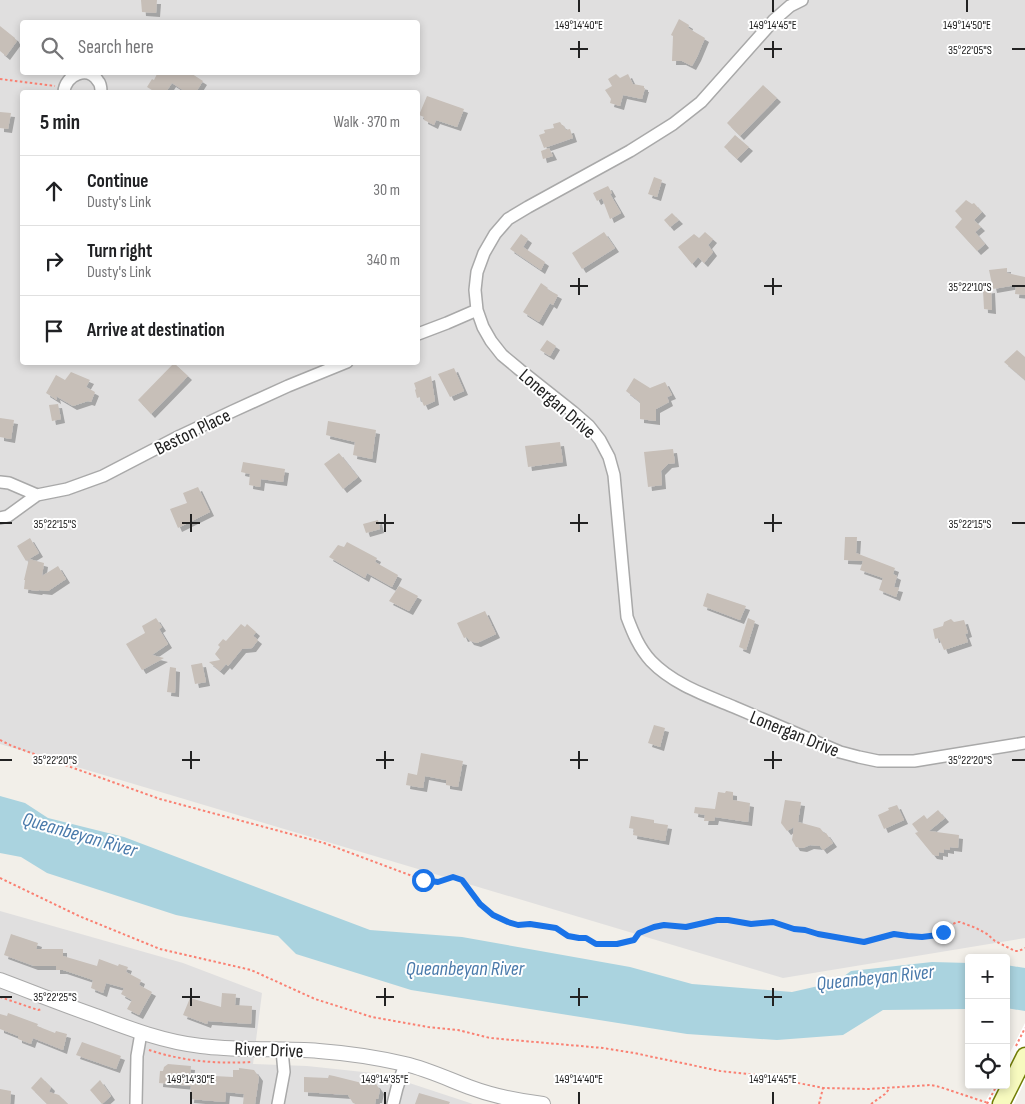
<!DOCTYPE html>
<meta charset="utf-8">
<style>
:root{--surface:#fff;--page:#f6f6f6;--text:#202124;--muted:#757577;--line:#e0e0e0}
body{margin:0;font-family:"Sofia Sans Condensed",sans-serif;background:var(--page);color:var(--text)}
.controls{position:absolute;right:15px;bottom:15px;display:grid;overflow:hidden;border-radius:5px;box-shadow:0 2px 8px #0003}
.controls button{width:45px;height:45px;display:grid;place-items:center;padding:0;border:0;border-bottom:1px solid var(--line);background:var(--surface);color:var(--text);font:25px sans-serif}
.stop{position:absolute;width:15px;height:15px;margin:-11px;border:4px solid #1a73e8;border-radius:50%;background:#fff}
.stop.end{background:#1a73e8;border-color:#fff;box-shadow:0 1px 5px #0008}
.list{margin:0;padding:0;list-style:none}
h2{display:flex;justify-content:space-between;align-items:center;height:65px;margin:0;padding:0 20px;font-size:21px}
h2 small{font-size:16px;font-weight:400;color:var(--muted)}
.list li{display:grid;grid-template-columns:32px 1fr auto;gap:15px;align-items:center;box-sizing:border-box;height:70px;padding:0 20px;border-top:1px solid var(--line)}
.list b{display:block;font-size:19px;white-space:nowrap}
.list p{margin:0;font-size:16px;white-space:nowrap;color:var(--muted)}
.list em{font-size:16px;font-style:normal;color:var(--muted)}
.icon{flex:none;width:28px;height:28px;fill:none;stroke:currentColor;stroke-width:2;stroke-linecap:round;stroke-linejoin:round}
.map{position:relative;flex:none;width:1025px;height:1104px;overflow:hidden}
.search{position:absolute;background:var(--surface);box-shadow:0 2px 8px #0003;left:20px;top:20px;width:400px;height:55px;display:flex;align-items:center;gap:12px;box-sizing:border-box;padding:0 18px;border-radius:5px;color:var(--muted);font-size:19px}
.panel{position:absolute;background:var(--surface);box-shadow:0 2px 8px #0003;left:20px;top:90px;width:400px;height:275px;border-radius:5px}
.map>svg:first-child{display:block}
</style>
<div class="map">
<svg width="1025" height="1104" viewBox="0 0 1025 1104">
<defs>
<filter id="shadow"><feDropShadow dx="4" dy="4" stdDeviation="0" flood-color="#0004"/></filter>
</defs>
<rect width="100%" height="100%" fill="#f2efe9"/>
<path fill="#e0dfdf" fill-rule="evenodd" d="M0 0H1025V938L783 978 0 744ZM22 22H418V72H22ZM22 92H418V362H22Z
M0 911 183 963 262 993 253 1064 307 1066 382 1074 473 1104H0Z"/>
<path fill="#aad3df" d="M0 796 25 803 48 818 124 837 370 930 462 937 630 967 692 984 792 992 836 982 851 971 932 962 969 963V1008L966 1009 883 1010 843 1035 777 1040 687 1034 411 990 296 954 278 936 176 915 47 873 21 857 0 853Z
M1006 965 1025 968V1011L1006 1008Z"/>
<path fill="#fff" d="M1025 1023V1081L1014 1104H984L994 1085H1006V1060Z"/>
<path fill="#c7bfb8" filter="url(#shadow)" d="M141 0H157L156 13 142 12Z
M679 19 689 25 688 28 705 38 697 57 692 66 682 61H672L673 36 671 35Z
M0 26 15 38V39L17 41 6 56 0 51Z
M158 72H189L203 81 196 92H186L172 83 166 92H155L147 87 152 79 154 80Z
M616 74 620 78 628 74 633 84 644 86V88H645L642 99 623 95 620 106 610 103 611 99 605 90 612 86 608 79Z
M763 85 777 98 740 136 727 123Z
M427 96 464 109 457 127 436 120 434 125 424 120V117L419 115Z
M0 112 11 113 8 129 0 128Z
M560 122 562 125H563L566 130 570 129 573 138 544 148 539 135 545 133 544 130 554 128 553 124Z
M735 135 749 147 737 159 724 147Z
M549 148 553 156 543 159 541 151Z
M654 177 662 180 657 197 648 194Z
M608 186 612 193 610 194 621 213 610 219 602 198 597 201 593 193Z
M966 200 972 204 974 203 982 212 974 220 981 227 975 232 985 244 977 251 955 227 962 219 955 211Z
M672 213 679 220 670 227 664 220Z
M604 232 615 248 582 269 572 253Z
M705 232 713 239 708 245 713 252 704 263 698 257 692 264 678 247 694 234 699 238Z
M521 234 528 239 523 247 545 262 541 270 510 249Z
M1007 268V273L1025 277V295L1015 294 1016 285 993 289 989 270Z
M541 283 548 288 547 289 558 295 553 305 550 303 539 322 523 312Z
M991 289 992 310 984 309 983 290Z
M547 340 556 346 550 356 540 350Z
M1017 350 1025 357V380L1004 362Z
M174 363 188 376 151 414 138 400Z
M454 368 464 391 450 397 438 374Z
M71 372 90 380 86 387 95 392 91 402 88 401 73 406 56 396 57 400 46 393 56 375 65 380Z
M431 376 435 401 424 406 420 397 417 398 415 390 416 389 414 383Z
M634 378 650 388 665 382 672 395 667 397 669 402 656 409V421L640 419V402L626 391Z
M58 404 61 419 52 421 49 405Z
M0 418 14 420 11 439 0 437Z
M328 421 376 430 372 459 353 455 355 442 326 435Z
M560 442 563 462 528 467 525 446Z
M673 449 675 463 668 464 661 471 662 485 648 487 644 452Z
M339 453 358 477 343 489 324 464Z
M243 462 285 469 283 482 261 479 260 487 249 485 250 474 241 472Z
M198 487 210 512 178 528 170 509 187 503 183 493Z
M378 520 380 529 366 533 363 524Z
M845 537H857L856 553 895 568 893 574 897 576 894 587 899 588 896 597 879 590 883 578 860 570 863 561 844 560Z
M30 538 39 553 29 559 44 563 42 576 58 566 66 579 48 591 39 590 38 591 24 589 25 580H24L29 559 26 561 17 546Z
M347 542 377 558 375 562 398 575 392 587 367 573 365 578 329 557 338 545 344 547Z
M399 586 418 596 409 611 389 601Z
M707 593 746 606 740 620 703 606Z
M485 611 496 634 477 643 470 641 467 637 464 638 457 623Z
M156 618 162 627 159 629 168 644 152 655 164 658 142 670 126 644 145 633 142 626Z
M748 618 755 621 746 650 739 647Z
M951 619 954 622 964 620 968 633 965 634 968 642 944 650 939 638 935 639 933 629 943 626 944 622Z
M241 624 245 627 247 624 256 632 253 636 258 640 252 648 242 649 228 666 226 664 220 671 209 662 220 660 215 654 220 647 218 645 223 639 226 641Z
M202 663 206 682 195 684 191 665Z
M170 667 176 668 175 693 167 692Z
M654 725 665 728 660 747 648 743Z
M421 753 463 761 458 787 446 785V780L425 776 423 788 406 785 408 773 417 775Z
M726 791 733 792V800L750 803 748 822 715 817 714 821H704L705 815 694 813 695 807 715 809 718 792 725 793Z
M785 800 801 802 798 822 820 828 824 833H826L833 843 823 850 820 846 810 845 803 848 796 847 792 840 794 827 787 831 781 823Z
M897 805 904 820 884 829 878 815 889 810 888 808Z
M938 810 945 818 929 831 959 835 958 848 950 847V850L944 849V853L939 852V856L933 855 915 833 918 832 912 824 924 815 927 819Z
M631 816 654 820V823L668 825 665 841 633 835 634 829 629 828Z
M11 934 38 943 36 949H63V956L97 966 99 959 118 966 119 964 128 967 126 972 141 980 139 985 152 992 139 1015 127 1009 132 1000 121 994 124 988 106 983 103 993 91 988 93 980 63 970H56V966H34L4 955Z
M222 993 236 994 235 1005 252 1006 251 1024 208 1021 207 1024 183 1015 190 998 221 1007Z
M8 1013 38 1024 37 1026 55 1033 56 1031 67 1034 63 1050 33 1038 31 1044 18 1039V1036L0 1029V1014L7 1016Z
M82 1042 121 1056 116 1069 76 1055Z
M168 1064 191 1066 190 1077 214 1079V1076L233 1077V1070H239V1068L254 1070 259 1077 255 1104H243L244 1094 226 1092 225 1102 190 1099 191 1086 159 1083 160 1071H163L164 1067Z
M329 1075 334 1076 362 1083 363 1081 376 1084 380 1090 378 1099H376L375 1104H356L353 1103 348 1095 304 1092V1077L328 1078Z
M41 1077 51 1087 49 1092 59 1095 68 1104H47L31 1088Z
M100 1080 111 1096 102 1104 90 1090Z
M0 1089 11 1091 10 1104H0Z
M419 1093 450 1102 449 1104H415Z"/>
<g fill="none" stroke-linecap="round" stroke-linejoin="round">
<g stroke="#a9a9a9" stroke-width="14">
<path id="minor" d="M802 0 790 6 774 20 701 102 673 124 630 151 528 207 508 219 495 234 484 253 477 272 475 290 477 310 483 327 491 341 502 355 520 370 573 412 589 426 600 440 609 457 614 475 627 617C633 633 639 648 651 661 673 684 705 695 734 707 769 722 805 737 840 752L859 757 878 761H914L1025 743
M64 92C65 75 88 65 98 81 101 84 101 89 101 92
M418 334 447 323 477 310
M0 482 9 483 37 495 8 516 0 518
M37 495 67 489 103 476 180 436 233 411 288 386 347 362
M136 1104 137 1056 141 1033
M278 1104 284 1072 282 1050
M393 1104 397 1088 405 1064"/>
</g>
<g stroke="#a9a9a9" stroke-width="16">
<path id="tertiary" d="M0 980C32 992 64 1005 96 1016 130 1029 165 1042 201 1046 240 1051 280 1048 319 1051 346 1053 379 1058 405 1064 427 1069 448 1079 469 1087 493 1096 518 1101 543 1104"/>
</g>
<g stroke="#707d05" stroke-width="19">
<path id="secondary" d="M1001 1104 1025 1056"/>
</g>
<path stroke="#fa8072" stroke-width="2" stroke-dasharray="2.5 2.5" stroke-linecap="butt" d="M0 79 55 86
M0 740 12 746 160 799 324 843 423 880 438 882 453 877 462 880 480 904 493 915 508 922 518 925 529 924 556 928 568 936 579 938H586L596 944H617L634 940 639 933 654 927 664 925 686 927 717 920 723 919 751 924 773 922 794 929 805 930 818 934 864 942 894 934 915 937 939 935 946 930 953 924 957 922H960L976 928 987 934 995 941 1015 951H1019L1025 948
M0 878 79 916 160 949 251 970 315 999 372 1017 428 1027 458 1030 490 1038 603 1048 634 1053 720 1071 759 1075 823 1088 868 1089 931 1085 940 1087 988 1103
M0 997 38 1010 42 1009
M1016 1046 1025 1028
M149 1050C182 1061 216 1064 251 1062
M819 1104 823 1088
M871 1104 885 1094 890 1088"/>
<use href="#minor" stroke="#fff" stroke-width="11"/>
<use href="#tertiary" stroke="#fff" stroke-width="14"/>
<use href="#secondary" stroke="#f7fabf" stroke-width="16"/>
<path stroke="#fa8072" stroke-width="2" stroke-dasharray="2.5 2.5" stroke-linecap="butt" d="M987 1104 997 1085"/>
</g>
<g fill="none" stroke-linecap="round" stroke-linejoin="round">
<path stroke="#1a73e8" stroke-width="6" d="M423 880 438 882 453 877 462 880 480 904 493 915 508 922 518 925 530 924 556 928 568 936 579 938H586L596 944H617L634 940 639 933 654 927 664 925 686 927 717 920H728L751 924 773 922 794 929 805 930 818 934 864 942 894 934 908 936 922 937 938 935 943 932"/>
</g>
<path fill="none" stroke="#222" stroke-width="2" d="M579 0V12M773 0V12M967 0V12M579 41V58M773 41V58M570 49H588M764 49H782M1012 49H1025M579 278V295M773 278V295M570 286H588M764 286H782M1012 286H1025M191 514V532M385 514V532M579 514V532M773 514V532M0 523H12M182 523H200M376 523H394M570 523H588M764 523H782M1012 523H1025M191 751V769M385 751V769M579 751V769M773 751V769M0 760H12M182 760H200M376 760H394M570 760H588M764 760H782M1012 760H1025M191 988V1006M385 988V1006M579 988V1006M773 988V1006M0 997H12M182 997H200M376 997H394M570 997H588M764 997H782M191 1092V1104M385 1092V1104M579 1092V1104M773 1092V1104"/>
<g text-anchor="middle" stroke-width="4" stroke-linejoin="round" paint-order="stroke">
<g font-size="19" fill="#222" stroke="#fff">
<text transform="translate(558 403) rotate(41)" y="7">Lonergan Drive</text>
<text transform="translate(192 431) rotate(-26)" y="7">Beston Place</text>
<text transform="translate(795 733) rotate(22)" y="7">Lonergan Drive</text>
<text transform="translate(269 1049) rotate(2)" y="7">River Drive</text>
</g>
<g font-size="20" font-style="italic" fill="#4a7aab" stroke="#fff">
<text transform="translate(80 834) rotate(16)" y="7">Queanbeyan River</text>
<text x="465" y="975">Queanbeyan River</text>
<text transform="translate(875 977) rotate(-6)" y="7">Queanbeyan River</text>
</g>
</g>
<g font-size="12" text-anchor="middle" fill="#222" stroke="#fff" stroke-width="4" stroke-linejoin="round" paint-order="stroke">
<text x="579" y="29">149°14'40"E</text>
<text x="773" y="29">149°14'45"E</text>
<text x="967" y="29">149°14'50"E</text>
<text x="970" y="54">35°22'05"S</text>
<text x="970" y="291">35°22'10"S</text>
<text x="55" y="528">35°22'15"S</text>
<text x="970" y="528">35°22'15"S</text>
<text x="55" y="764">35°22'20"S</text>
<text x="970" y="764">35°22'20"S</text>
<text x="55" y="1001">35°22'25"S</text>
<text x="191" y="1083">149°14'30"E</text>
<text x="385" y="1083">149°14'35"E</text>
<text x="579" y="1083">149°14'40"E</text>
<text x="773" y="1083">149°14'45"E</text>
</g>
</svg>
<div class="controls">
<button>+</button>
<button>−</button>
<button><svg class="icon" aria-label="locate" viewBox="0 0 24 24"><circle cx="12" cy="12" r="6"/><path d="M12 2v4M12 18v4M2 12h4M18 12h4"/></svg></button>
</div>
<div class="stop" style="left:423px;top:880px"></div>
<div class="stop end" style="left:943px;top:932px"></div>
<div class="search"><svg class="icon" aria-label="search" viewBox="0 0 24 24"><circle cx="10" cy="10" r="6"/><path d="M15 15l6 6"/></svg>Search here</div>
<section class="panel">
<h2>5 min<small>Walk · 370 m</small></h2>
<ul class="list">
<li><svg class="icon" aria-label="ahead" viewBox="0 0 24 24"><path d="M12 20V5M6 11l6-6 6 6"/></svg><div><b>Continue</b><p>Dusty's Link</p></div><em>30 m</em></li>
<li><svg class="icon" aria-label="right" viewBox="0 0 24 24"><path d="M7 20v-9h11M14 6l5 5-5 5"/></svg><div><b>Turn right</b><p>Dusty's Link</p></div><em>340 m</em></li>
<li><svg class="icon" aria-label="arrive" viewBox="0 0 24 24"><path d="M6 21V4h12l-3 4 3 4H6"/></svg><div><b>Arrive at destination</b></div></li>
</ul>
</section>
</div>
